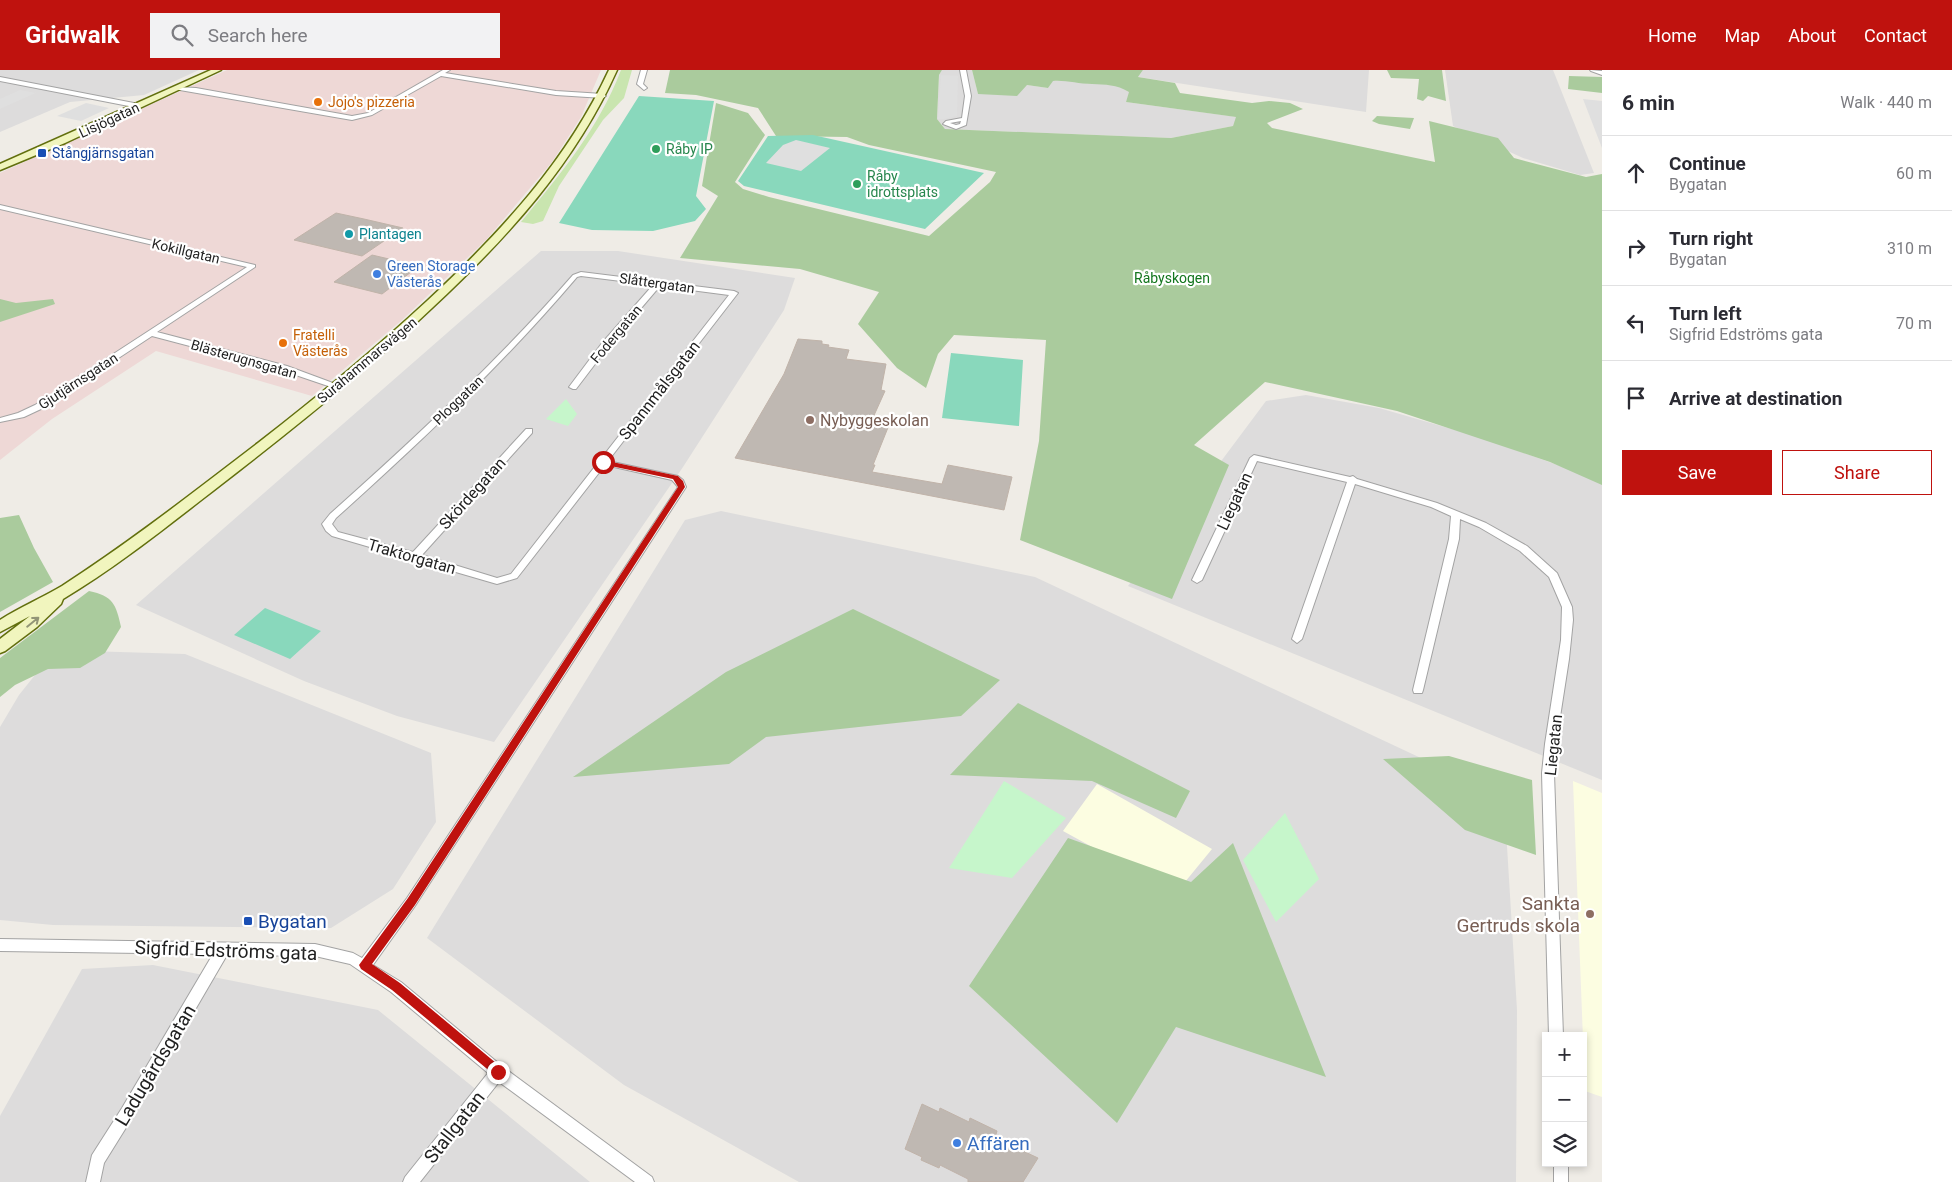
<!DOCTYPE html>
<meta charset="utf-8">
<style>
:root{--surface:#fff;--page:#f2f2f3;--text:#2b2b33;--muted:#7c7c81;--line:#e1e1e2;--accent:#bf120e}
body{margin:0;font-family:Roboto,sans-serif;background:var(--page);color:var(--text)}
.controls{position:absolute;right:15px;bottom:15px;display:grid;overflow:hidden;border-radius:0px;box-shadow:0 2px 8px #0003}
.controls button{width:45px;height:45px;display:grid;place-items:center;padding:0;border:0;border-bottom:1px solid var(--line);background:var(--surface);color:var(--text);font:25px sans-serif}
.stop{position:absolute;width:15px;height:15px;margin:-11px;border:4px solid #bf120e;border-radius:50%;background:#fff}
.stop.end{background:#bf120e;border-color:#fff;box-shadow:0 1px 5px #0008}
.list{margin:0;padding:0;list-style:none}
h2{display:flex;justify-content:space-between;align-items:center;height:65px;margin:0;padding:0 20px;font-size:21px}
h2 small{font-size:16px;font-weight:400;color:var(--muted)}
.list li{display:grid;grid-template-columns:32px 1fr auto;gap:15px;align-items:center;box-sizing:border-box;height:75px;padding:0 20px;border-top:1px solid var(--line)}
.list b{display:block;font-size:19px;white-space:nowrap}
.list p{margin:0;font-size:16px;white-space:nowrap;color:var(--muted)}
.list em{font-size:16px;font-style:normal;color:var(--muted)}
.actions{display:flex;gap:10px;padding:15px 20px}
.actions a{flex:1;padding:11px 0;border:1px solid var(--accent);border-radius:0px;text-align:center;font-size:18px;color:var(--accent)}
.actions .main{background:var(--accent);color:#fff}
.icon{flex:none;width:28px;height:28px;fill:none;stroke:currentColor;stroke-width:2;stroke-linecap:round;stroke-linejoin:round}
.map{position:relative;flex:none;width:1602px;height:1112px;overflow:hidden}
header{display:flex;align-items:center;gap:30px;box-sizing:border-box;height:70px;padding:0 25px;background:var(--accent);color:#fff}
header strong{font-size:24px}
nav{display:flex;gap:28px;margin-inline-start:auto;font-size:18px}
.search{width:350px;height:45px;background:var(--page);display:flex;align-items:center;gap:12px;box-sizing:border-box;padding:0 18px;border-radius:0px;color:var(--muted);font-size:19px}
main{display:flex}
aside{flex:1;background:var(--surface)}
.map>svg:first-child{display:block}
</style>
<header>
<strong>Gridwalk</strong>
<div class="search"><svg class="icon" aria-label="search" viewBox="0 0 24 24"><circle cx="10" cy="10" r="6"/><path d="M15 15l6 6"/></svg>Search here</div>
<nav><a>Home</a><a>Map</a><a>About</a><a>Contact</a></nav>
</header>
<main>
<div class="map">
<svg width="1602" height="1112" viewBox="0 0 1602 1112">
<rect width="100%" height="100%" fill="#efece6"/>
<path fill="#dddcdc" d="M0 0H199L144 25 70 32 0 62Z
M942 0H972L978 24 1027 15 1048 18 1052 11 1063 10 1092 14H1105L1118 15 1130 22 1126 32 1237 47 1233 56 1171 68 945 59 937 49 939 5Z
M1143 0H1369L1366 42 1138 7Z
M1445 0H1553L1594 103 1580 105 1523 88 1453 56Z
M541 181H618L795 208 784 240 683 397 494 672 397 646 304 611 136 535Z
M1306 325 1379 338 1476 366 1594 408 1602 414V710L1128 516 1266 331Z
M721 441 1035 507 1504 727 1517 940 1516 1112H799L624 1015 427 868 685 450Z
M87 581 185 584 431 683 436 752 393 819 331 858 53 855 0 850V657L19 625 43 595Z
M153 895 378 940 590 1112H0V1046L82 899Z"/>
<path fill="#eed8d6" d="M227 0H601L581 47 552 92 486 170 402 250 312 326 156 281 52 349 0 390V103Z"/>
<path fill="#fcfde1" d="M1573 711 1602 723V1027L1585 1021Z
M1097 714 1212 779 1176 823 1063 761Z"/>
<path fill="#c9e5af" d="M621 0H632L624 28 603 50 559 116 543 151 533 154 521 152C560 105 599 58 621 0Z"/>
<path fill="#aacb9d" d="M670 0H942L939 5 937 49 945 59 1171 68 1233 56 1236 47 1126 32 1129 22C1116 14 1106 15 1092 14 1078 14 1066 10 1053 11L1048 18 1027 15 1017 26 978 24 972 0H1143L1138 7 1175 13 1180 23 1252 33 1269 31 1290 33 1303 39 1267 53 1272 58 1435 92 1429 51 1498 68 1514 88 1586 107 1602 104V415L1550 392 1397 341 1265 312 1194 375 1229 395 1172 529 1020 470 1039 371 1046 270 954 265 938 284 926 318 897 298 858 254 879 222 800 199 680 188 718 126 702 116 716 33 748 43 765 65 735 112 743 119 769 127 929 166 990 112 996 102 869 75 847 67 776 66 758 38 696 25 665 23Z
M1387 0H1442L1446 31 1428 26 1423 31 1417 29 1419 9 1391 8Z
M1569 6 1602 7V23L1568 19Z
M1377 46 1414 48 1410 59 1379 54 1372 51Z
M0 229 16 233 53 229 55 234 0 252Z
M19 445 34 478 53 512 0 542V448Z
M89 521C113 526 116 534 121 557L105 583 80 598 48 599 15 615 0 627V588Z
M853 539 1000 610 961 646 766 667 729 694 573 707 726 602Z
M1018 633 1190 721 1176 748 1092 711 950 705Z
M1449 686 1532 710 1536 785 1465 760 1383 689Z
M1068 768 1191 812 1233 773 1326 1007 1176 957 1117 1053 969 916Z"/>
<path fill="#c6f6cb" d="M566 329 577 344 568 356 546 349Z
M1004 711 1066 748 1012 808 949 798Z
M1285 743 1319 809 1276 852 1243 790Z"/>
<path fill="#89d8bc" d="M639 26 714 31 696 126 706 139 695 151 653 161 592 160 559 153Z
M813 65 984 103 925 159 744 116 738 111 768 66Z
M951 283 1023 290 1019 356 942 348Z
M265 538 321 561 290 589 234 565Z"/>
<path fill="#dfdfdf" d="M941 5 958 6 957 46 944 49H938Z
M20 20 36 23 0 39V29Z
M1583 29 1602 31V78Z
M86 33 109 38 81 51 57 46Z
M796 70 830 78 801 101 766 93 783 75Z"/>
<path fill="#bfb8b2" stroke="#c0b3a9" d="M336 143 364 149 403 158 362 186 294 170Z
M372 185 419 196 382 224 334 212Z
M798 269 822 271V274L829 275 828 277 849 280 846 289 886 294 881 320 885 321 871 352 889 355 873 395H875L872 402 942 414 948 395 1012 407 1004 440 735 388 784 304Z
M922 1034 939 1042 940 1038 969 1052 970 1048 997 1061 995 1068 1038 1088 1023 1112H968V1109L940 1095 939 1098 921 1090 922 1087 905 1079Z"/>
<g fill="none" stroke-linecap="round" stroke-linejoin="round">
<g stroke="#a3a3a3" stroke-width="2">
<path id="street" d="M443 0H450L445 3 556 21 603 24 606 26 603 28 556 25 441 6 372 45 352 50 174 19 177 17 196 18 352 46 368 43Z
M641 0H647L643 14 647 18 644 20 637 14Z
M960 0H966L971 26 966 55 956 59 943 54 946 51 962 48 965 26ZM961 51 960 54 956 55 950 53Z
M1590 0 1602 1V5L1591 1Z
M0 7 139 34 142 36 139 38 0 11Z
M0 135 255 195V197L157 262 287 296 341 316 337 318H334L281 300 152 266 41 339 24 347 0 352V348L18 343 35 335 247 197 0 139Z
M581 202 734 221 738 223 608 391 678 406 683 410 686 417 415 836 373 895 401 912 503 997 652 1107 654 1112H635L499 1012 420 1112H403L405 1107 488 1003 391 922 350 894 315 886 227 885 132 1048 104 1093 100 1112H86L92 1085 122 1038 213 884 0 881V869L315 874 353 883 362 888 407 828 678 417 672 410 605 395 517 508 497 514 332 466 326 461 322 454 330 444C415 368 498 291 573 205ZM581 206 653 215 602 273 569 317 573 319H576L608 277 660 216 729 225 511 504 497 508 422 485 532 363V359H526L413 482 338 462 332 454 336 448C421 372 503 294 577 207Z
M1254 385 1350 407 1353 406 1357 409 1437 433 1486 453 1527 476 1557 503 1572 537 1573 550 1569 589 1558 660 1554 703 1563 966H1549L1542 703 1545 674 1561 570 1562 537 1549 507 1520 481 1479 457 1460 449 1459 469 1423 620 1422 623H1414L1413 620 1449 469 1451 446 1431 437 1355 414 1302 569 1297 573 1292 569 1347 412 1257 391 1202 510 1197 513 1192 510 1250 388Z
M1554 1093H1568V1112H1554Z"/>
</g>
<g stroke="#626f0d" stroke-width="3">
<path id="secondary" d="M211 0H221L65 73 0 100V94Z
M609 0H617C575 94 507 168 432 238 370 297 303 351 236 403 180 446 123 493 63 529L61 534 37 557 5 581 0 583V569L30 546 0 562V550C20 537 42 528 62 516 130 472 194 422 258 373 316 328 373 281 427 231 500 163 567 91 609 0Z"/>
</g>
<use href="#street" fill="#fff" fill-rule="evenodd"/>
<use href="#secondary" fill="#f1f5be" fill-rule="evenodd"/>
</g>
<defs><path id="oneway-shaft" d="M-6 0H5M1.5-3L5.5 0L1.5 3" fill="none" stroke-width="1.6" stroke-linecap="round" stroke-linejoin="round" transform="scale(1.25)"/></defs>
<use stroke="#929576" href="#oneway-shaft" transform="translate(33 552) rotate(-39)"/>
<path fill="#bf120e" d="M603 390 678 406 683 411 685 417 415 835 372 894 400 913 502 998 503 1002 502 1006 498 1008 392 920 361 899 359 895 408 828 678 417 673 409 601 394V391Z"/>
<g fill="#e8710a" stroke="#fff" stroke-width="2">
<circle cx="318" cy="32" r="5"/>
<circle cx="283" cy="273" r="5"/>
</g>
<g fill="#2e9e5b" stroke="#fff" stroke-width="2">
<circle cx="656" cy="79" r="5"/>
<circle cx="857" cy="114" r="5"/>
</g>
<g fill="#1a4fb4" stroke="#fff" stroke-width="2">
<rect x="37" y="78" width="10" height="10" rx="2.5"/>
<rect x="243" y="846" width="10" height="10" rx="2.5"/>
</g>
<circle fill="#0f9aa8" stroke="#fff" stroke-width="2" cx="349" cy="164" r="5"/>
<g fill="#3f7fe0" stroke="#fff" stroke-width="2">
<circle cx="377" cy="204" r="5"/>
<circle cx="957" cy="1073" r="5"/>
</g>
<g fill="#8d6e63" stroke="#fff" stroke-width="2">
<circle cx="810" cy="350" r="5"/>
<circle cx="1590" cy="844" r="5"/>
</g>
<g text-anchor="middle" stroke-width="4.5" stroke-linejoin="round" paint-order="stroke">
<g font-size="14" fill="#c56008" stroke="#fff" text-anchor="start">
<text x="328" y="37">Jojo's pizzeria</text>
<text x="293" y="270">Fratelli<tspan x="293" dy="16">Västerås</tspan></text>
</g>
<g font-size="14" fill="#1f1f1f" stroke="#fff">
<text transform="translate(109 50) rotate(-25)" y="5">Lisjögatan</text>
<text transform="translate(186 181) rotate(13)" y="5">Kokillgatan</text>
<text transform="translate(657 213) rotate(8)" y="5">Slåttergatan</text>
<text transform="translate(616 264) rotate(-50)" y="5">Fodergatan</text>
<text transform="translate(244 289) rotate(16)" y="5">Blästerugnsgatan</text>
<text transform="translate(367 290) rotate(-40)" y="5">Surahammarsvägen</text>
<text transform="translate(78 311) rotate(-33)" y="5">Gjutjärnsgatan</text>
<text transform="translate(458 330) rotate(-44)" y="5">Ploggatan</text>
</g>
<g font-size="14" fill="#27864d" stroke="#fff" text-anchor="start">
<text x="666" y="84">Råby IP</text>
<text x="867" y="111">Råby<tspan x="867" dy="16">idrottsplats</tspan></text>
</g>
<g font-size="14" fill="#164399" stroke="#fff" text-anchor="start">
<text x="52" y="88">Stångjärnsgatan</text>
</g>
<g font-size="14" fill="#0d838f" stroke="#fff" text-anchor="start">
<text x="359" y="169">Plantagen</text>
</g>
<g font-size="14" fill="#366cbe" stroke="#fff" text-anchor="start">
<text x="387" y="201">Green Storage<tspan x="387" dy="16">Västerås</tspan></text>
</g>
<g font-size="14" fill="#13761e" stroke="#fff">
<text x="1172" y="213">Råbyskogen</text>
</g>
<g font-size="16" fill="#1f1f1f" stroke="#fff">
<text transform="translate(659 320) rotate(-52)" y="6">Spannmålsgatan</text>
<text transform="translate(472 423) rotate(-48)" y="6">Skördegatan</text>
<text transform="translate(1234 431) rotate(-65)" y="6">Liegatan</text>
<text transform="translate(412 486) rotate(16)" y="6">Traktorgatan</text>
<text transform="translate(1553 675) rotate(-84)" y="6">Liegatan</text>
</g>
<g font-size="16" fill="#785e54" stroke="#fff" text-anchor="start">
<text x="820" y="356">Nybyggeskolan</text>
</g>
<g font-size="19" fill="#785e54" stroke="#fff" text-anchor="end">
<text x="1580" y="840">Sankta<tspan x="1580" dy="22">Gertruds skola</tspan></text>
</g>
<g font-size="19" fill="#164399" stroke="#fff" text-anchor="start">
<text x="258" y="858">Bygatan</text>
</g>
<g font-size="19" fill="#1f1f1f" stroke="#fff">
<text transform="translate(226 880) rotate(2)" y="7">Sigfrid Edströms gata</text>
<text transform="translate(155 995) rotate(-59)" y="7">Ladugårdsgatan</text>
<text transform="translate(454 1057) rotate(-52)" y="7">Stallgatan</text>
</g>
<g font-size="19" fill="#366cbe" stroke="#fff" text-anchor="start">
<text x="967" y="1080">Affären</text>
</g>
</g>
</svg>
<div class="controls">
<button>+</button>
<button>−</button>
<button><svg class="icon" aria-label="layers" viewBox="0 0 24 24"><path d="M12 4l9 5-9 5-9-5zM3 14l9 5 9-5"/></svg></button>
</div>
<div class="stop" style="left:603px;top:392px"></div>
<div class="stop end" style="left:498px;top:1002px"></div>
</div>
<aside>
<h2>6 min<small>Walk · 440 m</small></h2>
<ul class="list">
<li><svg class="icon" aria-label="ahead" viewBox="0 0 24 24"><path d="M12 20V5M6 11l6-6 6 6"/></svg><div><b>Continue</b><p>Bygatan</p></div><em>60 m</em></li>
<li><svg class="icon" aria-label="right" viewBox="0 0 24 24"><path d="M7 20v-9h11M14 6l5 5-5 5"/></svg><div><b>Turn right</b><p>Bygatan</p></div><em>310 m</em></li>
<li><svg class="icon" aria-label="left" viewBox="0 0 24 24"><path d="M17 20v-9H6M10 6l-5 5 5 5"/></svg><div><b>Turn left</b><p>Sigfrid Edströms gata</p></div><em>70 m</em></li>
<li><svg class="icon" aria-label="arrive" viewBox="0 0 24 24"><path d="M6 21V4h12l-3 4 3 4H6"/></svg><div><b>Arrive at destination</b></div></li>
</ul>
<div class="actions"><a class="main">Save</a><a>Share</a></div>
</aside>
</main>
